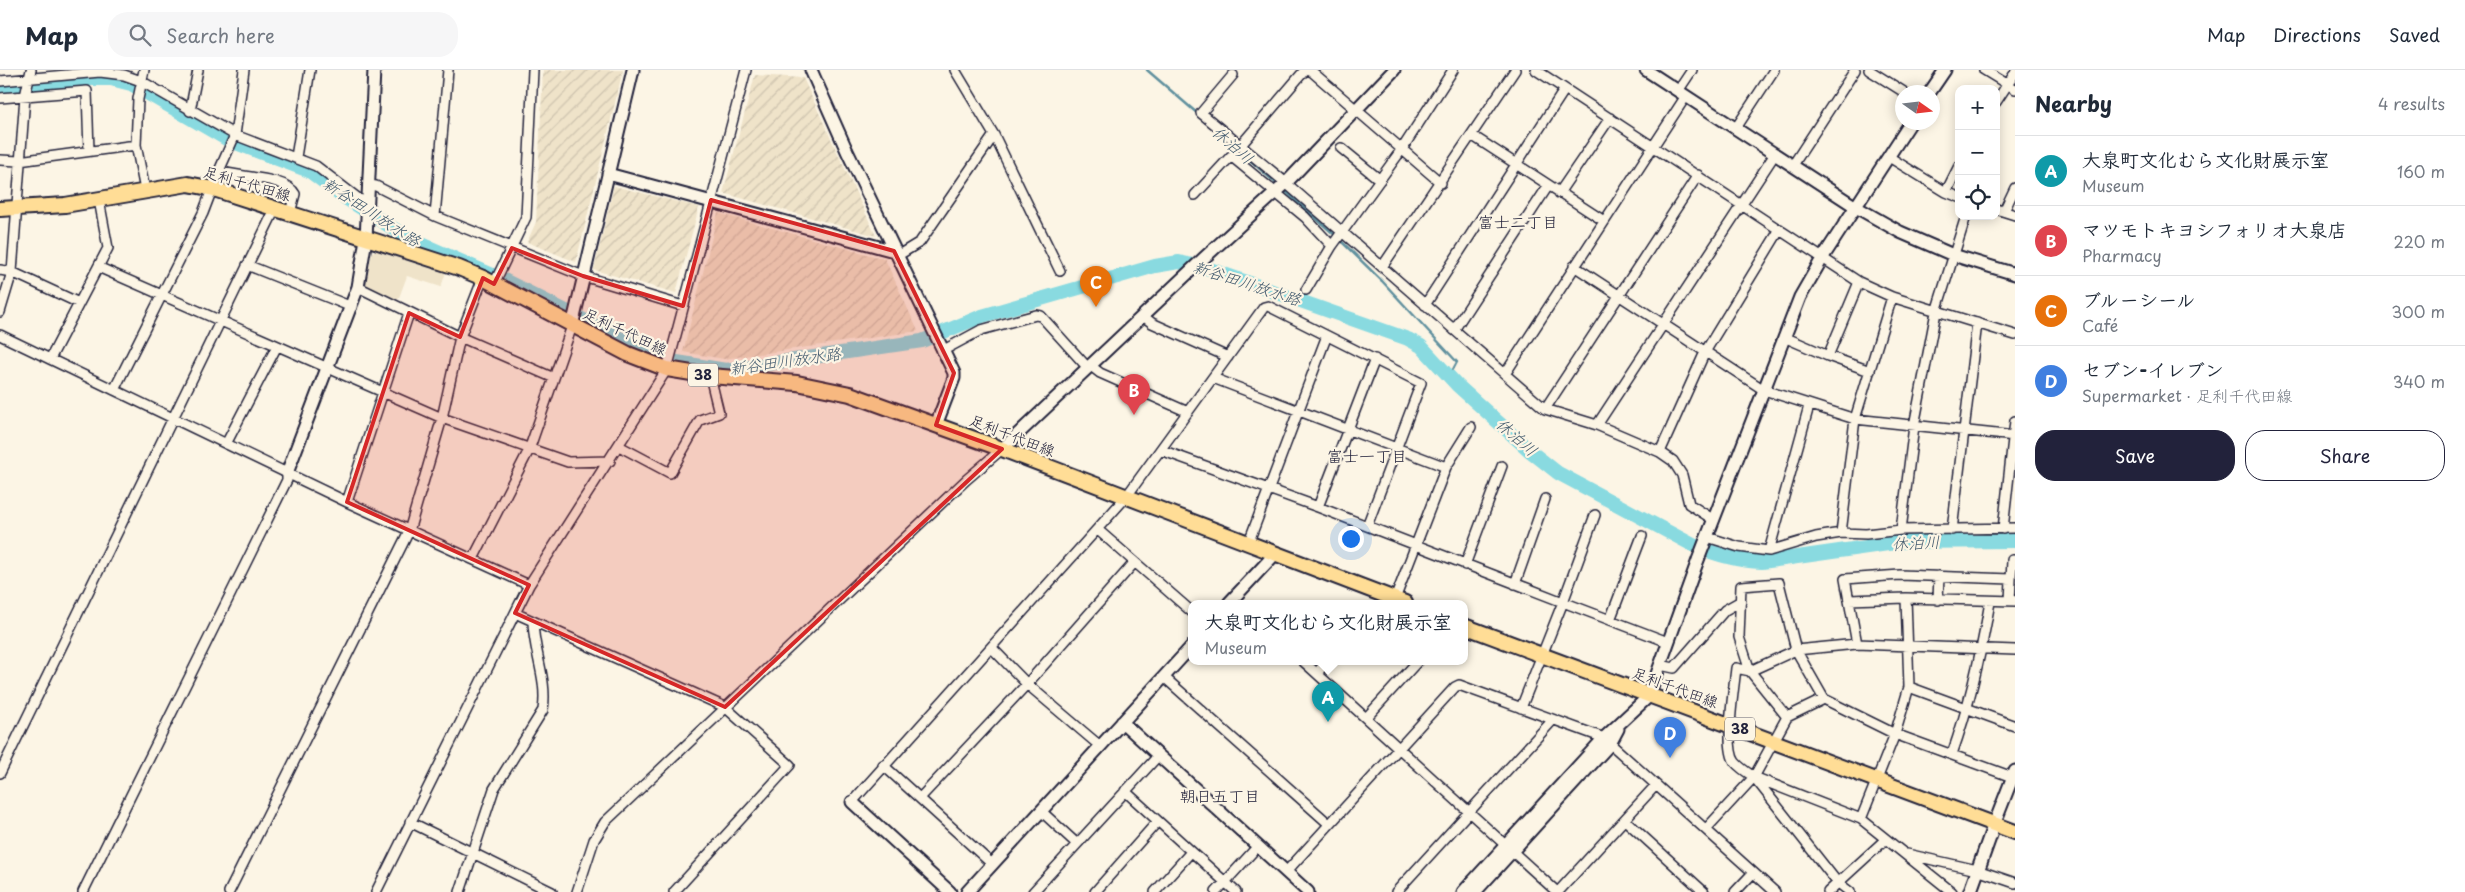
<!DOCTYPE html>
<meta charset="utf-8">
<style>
:root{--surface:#fff;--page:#f6f6f7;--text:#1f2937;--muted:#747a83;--line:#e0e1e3;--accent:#22223b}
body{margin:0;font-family:"Playpen Sans","Klee One",sans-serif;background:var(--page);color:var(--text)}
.controls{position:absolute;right:15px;top:15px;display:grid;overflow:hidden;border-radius:10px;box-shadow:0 2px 12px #0003}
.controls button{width:45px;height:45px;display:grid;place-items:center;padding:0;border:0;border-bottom:1px solid var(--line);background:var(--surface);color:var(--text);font:25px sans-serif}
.compass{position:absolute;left:1895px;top:15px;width:45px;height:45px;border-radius:50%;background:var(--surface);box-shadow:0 2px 12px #0003;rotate:104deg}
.you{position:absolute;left:1350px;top:468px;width:18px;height:18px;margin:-12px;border:4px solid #fff;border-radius:50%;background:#1a73e8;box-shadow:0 0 0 8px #1a73e833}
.badge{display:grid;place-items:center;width:32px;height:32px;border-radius:50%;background:var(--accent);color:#fff;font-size:16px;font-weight:700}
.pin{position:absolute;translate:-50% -41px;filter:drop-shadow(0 1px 2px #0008)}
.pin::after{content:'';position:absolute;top:26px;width:18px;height:15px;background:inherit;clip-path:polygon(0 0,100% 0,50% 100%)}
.popup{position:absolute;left:1188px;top:530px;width:280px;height:65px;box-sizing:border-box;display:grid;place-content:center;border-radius:10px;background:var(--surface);filter:drop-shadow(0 1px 4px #0005);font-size:16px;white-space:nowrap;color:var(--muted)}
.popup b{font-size:19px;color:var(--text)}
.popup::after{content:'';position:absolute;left:50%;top:100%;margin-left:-10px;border:10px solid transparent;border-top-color:var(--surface)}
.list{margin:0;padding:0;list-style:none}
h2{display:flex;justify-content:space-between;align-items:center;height:65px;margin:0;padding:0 20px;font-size:21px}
h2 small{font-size:16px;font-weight:400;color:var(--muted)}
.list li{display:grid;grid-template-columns:32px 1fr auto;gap:15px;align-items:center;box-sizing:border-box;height:70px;padding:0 20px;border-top:1px solid var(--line)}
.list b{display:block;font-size:19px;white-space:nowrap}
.list p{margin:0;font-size:16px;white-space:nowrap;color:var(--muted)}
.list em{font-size:16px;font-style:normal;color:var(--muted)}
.actions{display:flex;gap:10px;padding:15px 20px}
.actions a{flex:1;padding:11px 0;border:1px solid var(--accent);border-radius:20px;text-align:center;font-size:18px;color:var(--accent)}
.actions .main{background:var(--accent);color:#fff}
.icon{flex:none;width:28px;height:28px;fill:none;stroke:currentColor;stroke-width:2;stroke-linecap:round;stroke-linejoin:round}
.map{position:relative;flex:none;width:2015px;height:822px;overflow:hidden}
header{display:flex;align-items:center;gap:30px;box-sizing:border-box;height:70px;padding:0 25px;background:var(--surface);border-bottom:1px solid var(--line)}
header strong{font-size:24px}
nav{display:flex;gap:28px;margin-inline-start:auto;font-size:18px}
.search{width:350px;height:45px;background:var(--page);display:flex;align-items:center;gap:12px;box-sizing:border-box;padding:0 18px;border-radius:20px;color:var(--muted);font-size:19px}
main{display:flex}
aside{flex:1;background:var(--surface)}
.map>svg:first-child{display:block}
</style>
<header>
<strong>Map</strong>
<div class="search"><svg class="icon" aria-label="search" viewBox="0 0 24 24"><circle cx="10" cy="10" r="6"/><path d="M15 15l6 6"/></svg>Search here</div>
<nav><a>Map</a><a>Directions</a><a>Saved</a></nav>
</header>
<main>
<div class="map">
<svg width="2015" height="822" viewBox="0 0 2015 822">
<defs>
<pattern id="industrial-furrows" width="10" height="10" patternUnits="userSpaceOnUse" patternTransform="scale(1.25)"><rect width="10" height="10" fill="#efe3c9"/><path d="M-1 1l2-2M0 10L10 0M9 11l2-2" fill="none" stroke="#cdc2ae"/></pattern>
</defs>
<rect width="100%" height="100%" fill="#fcf5e5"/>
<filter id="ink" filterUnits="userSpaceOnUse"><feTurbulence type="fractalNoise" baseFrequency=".02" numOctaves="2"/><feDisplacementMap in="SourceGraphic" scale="10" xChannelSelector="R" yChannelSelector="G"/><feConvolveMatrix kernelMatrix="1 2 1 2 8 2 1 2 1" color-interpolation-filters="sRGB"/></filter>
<g filter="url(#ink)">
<path fill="#efe3c9" d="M379 179 446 202 441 217 407 206 397 233 365 218 372 182Z"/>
<path fill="url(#industrial-furrows)" d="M543 0H623L576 192 527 172 536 152Z
M755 5 803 8 876 166 723 123Z
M614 116 699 137 676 223 594 200Z
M718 143 885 189 918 261 724 289 683 282Z"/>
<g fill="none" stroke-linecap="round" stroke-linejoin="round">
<path stroke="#60909e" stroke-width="2.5" d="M1147 0 1198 44
M1234 76 1278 115
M1284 120 1336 166
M1340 170 1382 211 1457 292 1449 307"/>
<path stroke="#89dae0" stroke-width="14" d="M0 19 90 9H111L131 14 228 70 309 101 344 127 408 168 506 211 638 277 677 292 726 300 922 271 982 246 1155 196 1179 192 1210 199 1408 269 1421 276 1457 315 1530 381 1558 403 1693 475C1716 485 1738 491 1762 492L1902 472 2015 471"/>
<g stroke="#22223b" stroke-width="12">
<path id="minor" d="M144 0 138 29 136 75 145 120
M955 0 994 65 1060 201
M1310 0 1441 113
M1536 0 1859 212 1892 227 2015 265
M1869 0 1904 22
M1984 0 2015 19
M1233 5 1201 43 1286 113 1545 339 1597 355 1660 382 1705 282 1780 159
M0 11 100 2 124 5 141 11 235 65 316 96 359 129 367 132
M1678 21 1692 0
M0 28 87 21 89 81
M1996 32 2015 3
M190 41 198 0
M1736 58 1774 0
M1473 66 1604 151
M1241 75 1305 0
M1341 78 1380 110
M296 87 310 0
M1889 87 1946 122 1959 127
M0 90 19 91 136 75
M1793 95 1855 0
M219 101 235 65 244 0
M368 115 376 116 435 146 583 206 683 236
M1946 122 1959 96
M1559 123 1610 48
M1195 125 1231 86 1305 147 1332 176
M1996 139 2015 145
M2004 141 2015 118
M435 146 448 0
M897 186 920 172 994 65
M247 195 352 237
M1574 196 1764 320 1855 349 2015 366
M98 197 442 348 568 392 610 391
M1382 197 1515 0
M0 200 12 202 79 233
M1859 212 1828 286 1870 301
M494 214 526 147 533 0
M358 217 460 267 554 308
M1306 220 1332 176 1402 79 1453 0
M1425 235 1565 19
M0 242 12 202 25 26 31 0
M1143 246 1152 253 1228 287
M1454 260 1548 116
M0 265 347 432 529 515
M1784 267 1828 286
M942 281 981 260 1036 245 1041 246 1088 298
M50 289 108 178 99 130
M1091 296 1100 303 1188 342
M1505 304 1686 26
M1213 308 1446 397 1395 529
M114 320 203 143 219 101C238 108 286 106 295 124L290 143
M1545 339 1698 105
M1597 355 1775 84
M226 374 277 276
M619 376 670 403 700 350 719 343 710 306
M1161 380 1318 437 1563 532 1595 445
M1660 382 1673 391 1682 405 1689 434 1714 450
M1446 397 1471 357
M347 432 409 243
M1318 437 1375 289
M2003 459 2015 351
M1098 460 1192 542
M1901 460 1914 356 1936 242 1966 146
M1952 460 1977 253
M1841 463 1855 349 1892 227
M1707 467 1739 477 1769 481 1816 467 1841 463 1866 464 1901 460 2015 458
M1248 474 1326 268
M1769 481 1809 336
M473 489 529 380 572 256
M1465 495 1502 396
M1515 514 1545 429
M1849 530 1906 528
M1938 530 1939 506
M2010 531 2012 490H2015
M515 543 725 637 790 695 674 822
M1610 550 1642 466
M1857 574 1845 509 1900 505 2011 509
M992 578 1027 614 1100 676
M2015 580 1857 574 1796 580 1750 601 1739 567 1741 516 1779 513 1796 580 1824 629 1895 664 2015 708
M1303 591 1557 822
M1660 595 1674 598 1725 540 1741 531
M1317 603 1327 591
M1164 607 1329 754
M1909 617 2015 656
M1824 629 1787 647 1754 707 1861 749
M1521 638 1563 532 1668 572
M1366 648 1418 591
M1952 684C1970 634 1981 584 1990 532
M883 695 992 794
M0 703 275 139
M1754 707C1748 703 1740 698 1735 692 1724 677 1734 618 1736 598L1750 601 1787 647
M1125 721 1236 822
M920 728 1027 614 1134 493
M852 732 1126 427 1264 237 1268 236 1421 313 1367 456
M1041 741 1077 774
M1625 750 1704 822
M410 752 552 822
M1706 759 1754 707 1837 812 1850 822
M1907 784 1977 800 2015 813
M1286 802 1455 617 1459 615 1604 668 1775 822
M83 822 287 410V403
M229 822 409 461 442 348 460 267 483 208
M376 822 529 515 667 299 746 0
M460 822 494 719 543 640C548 609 533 581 533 551
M577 822 594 770 605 752 966 410 1002 379
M1033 822 1158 686
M1095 822 1158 751
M1155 822 1191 782
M1216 822 1258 776
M1396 822 1552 651
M1558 822 1656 715
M1735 822 1753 803
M1828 822 1886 769
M1952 822 1861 749 1895 664 1909 617 1906 528 2015 531"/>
</g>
<g stroke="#22223b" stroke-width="15">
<path id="tertiary" d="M811 0 847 81 954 303V308L936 355
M1646 0 1856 137 1900 162 1953 185 2015 204
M1930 22 1945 0
M608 104 894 181
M572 256 633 0
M1002 379 1204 188 1285 114 1394 0
M287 403 358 217 366 169 374 0
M1229 533 1275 484
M1122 652 1308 822
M852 732 950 822
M1994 755 2015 701
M967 822 1192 576
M1463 822 1604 668 1649 626 1698 490 1800 227 1823 187 1911 52
M1475 822 1610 674 1618 659"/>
</g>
<g stroke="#22223b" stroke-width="16">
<path id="secondary" d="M1970 822 1994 755"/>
</g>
<g stroke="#22223b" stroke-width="18">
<path id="primary" d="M0 139 65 135 188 114 214 119 459 198 483 208 628 284 667 299 710 306 797 313 850 324 1002 379 1405 533
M1464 556 2015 762"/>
</g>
<use href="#minor" stroke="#fcf5e5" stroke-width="9"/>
<use href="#tertiary" stroke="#fcf5e5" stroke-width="11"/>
<use href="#secondary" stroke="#fcf5e5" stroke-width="12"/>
<use href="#primary" stroke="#ffdd96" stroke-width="14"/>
</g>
</g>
<path fill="#d62828" fill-opacity="0.2" stroke="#d62828" stroke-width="4" stroke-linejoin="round" d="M711 130 894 181 954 303 936 355 1002 379 725 637 515 543 529 515 347 432 409 243 460 267 483 208 494 214 512 178 583 206 683 236Z"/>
<g text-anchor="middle" stroke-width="4.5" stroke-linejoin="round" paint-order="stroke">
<g fill="#fcf5e5" stroke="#63616e" stroke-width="1">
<rect x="688" y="293.5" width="30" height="23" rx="4"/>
<rect x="1725" y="647.5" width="30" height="23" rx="4"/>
</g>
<g font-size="14" font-weight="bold" fill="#22223b">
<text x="703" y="310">38</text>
<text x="1740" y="664">38</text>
</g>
<g font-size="15" fill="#22223b" stroke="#fcf5e5">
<text transform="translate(247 114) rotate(16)" y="5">足利千代田線</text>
<text transform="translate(625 262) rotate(25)" y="5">足利千代田線</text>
<text transform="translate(1012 366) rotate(21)" y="5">足利千代田線</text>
<text transform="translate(1675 618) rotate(20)" y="5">足利千代田線</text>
</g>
<g font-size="16" font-style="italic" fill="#41596d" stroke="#fcf5e5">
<text transform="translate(1233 75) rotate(41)" y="6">休泊川</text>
<text transform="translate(372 142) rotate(33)" y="6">新谷田川放水路</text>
<text transform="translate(1247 213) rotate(18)" y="6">新谷田川放水路</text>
<text transform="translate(785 291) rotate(-8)" y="6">新谷田川放水路</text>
<text transform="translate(1517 367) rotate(41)" y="6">休泊川</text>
<text transform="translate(1916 473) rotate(-3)" y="6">休泊川</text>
</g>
<g font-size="16" fill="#22223b" stroke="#fcf5e5">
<text x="1518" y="158">富士二丁目</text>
<text x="1367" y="392">富士一丁目</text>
<text x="1220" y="732">朝日五丁目</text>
</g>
</g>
</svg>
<div class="controls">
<button>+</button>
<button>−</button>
<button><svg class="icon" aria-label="locate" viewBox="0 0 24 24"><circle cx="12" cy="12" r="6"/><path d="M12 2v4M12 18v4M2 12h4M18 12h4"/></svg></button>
</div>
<svg class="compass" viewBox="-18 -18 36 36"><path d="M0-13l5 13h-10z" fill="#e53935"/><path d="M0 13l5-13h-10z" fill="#747a83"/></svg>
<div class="you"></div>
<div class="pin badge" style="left:1328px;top:652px;background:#0f9aa8">A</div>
<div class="popup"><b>大泉町文化むら文化財展示室</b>Museum</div>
<div class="pin badge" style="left:1134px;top:345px;background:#e0444e">B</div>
<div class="pin badge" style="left:1096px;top:237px;background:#e8710a">C</div>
<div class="pin badge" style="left:1670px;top:688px;background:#3f7fe0">D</div>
</div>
<aside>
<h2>Nearby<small>4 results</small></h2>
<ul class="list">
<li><span class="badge" style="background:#0f9aa8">A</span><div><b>大泉町文化むら文化財展示室</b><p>Museum</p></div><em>160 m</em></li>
<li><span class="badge" style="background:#e0444e">B</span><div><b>マツモトキヨシフォリオ大泉店</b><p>Pharmacy</p></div><em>220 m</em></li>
<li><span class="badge" style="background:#e8710a">C</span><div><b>ブルーシール</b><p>Café</p></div><em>300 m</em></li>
<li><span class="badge" style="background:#3f7fe0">D</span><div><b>セブン-イレブン</b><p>Supermarket · 足利千代田線</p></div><em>340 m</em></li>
</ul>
<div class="actions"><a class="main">Save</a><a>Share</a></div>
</aside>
</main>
